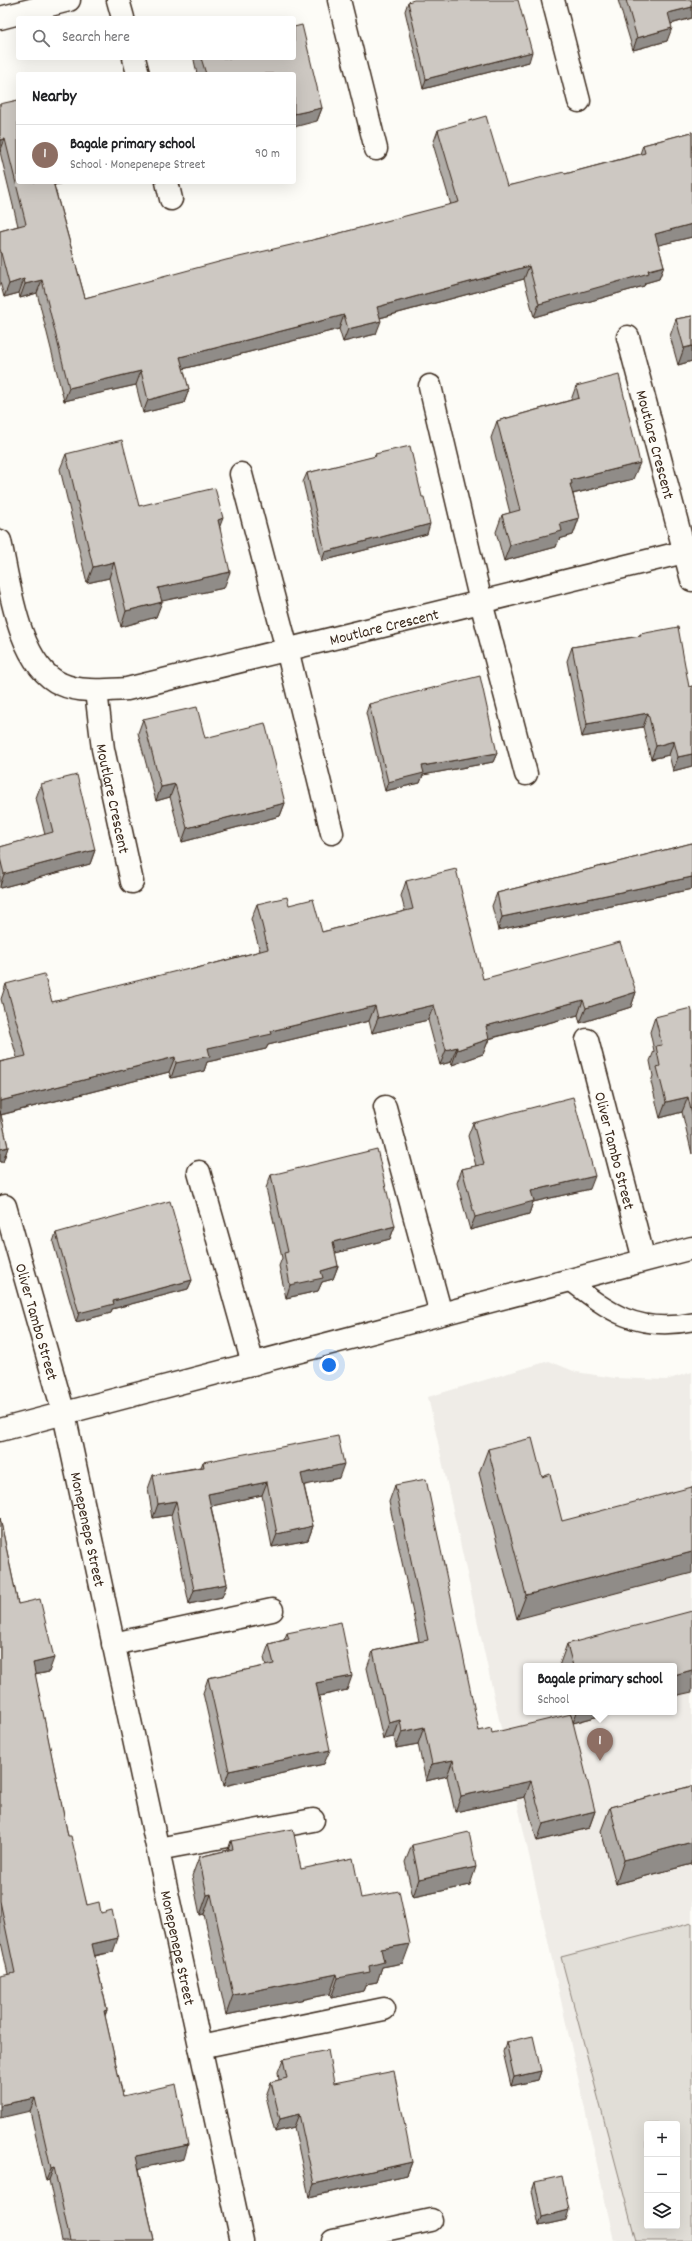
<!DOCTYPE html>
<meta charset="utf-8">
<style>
:root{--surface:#fff;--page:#f2f2f2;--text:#202124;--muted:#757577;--line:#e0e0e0;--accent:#1f6fb2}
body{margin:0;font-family:Dekko,sans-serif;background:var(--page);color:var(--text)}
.controls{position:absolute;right:12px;bottom:12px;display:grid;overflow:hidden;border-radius:4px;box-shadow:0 4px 16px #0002}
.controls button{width:36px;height:36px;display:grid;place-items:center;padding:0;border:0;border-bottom:1px solid var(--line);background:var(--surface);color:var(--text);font:20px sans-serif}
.you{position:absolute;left:329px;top:1365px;width:14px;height:14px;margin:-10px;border:3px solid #fff;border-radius:50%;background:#1a73e8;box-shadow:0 0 0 6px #1a73e833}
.badge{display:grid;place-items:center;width:26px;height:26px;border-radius:50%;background:var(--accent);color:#fff;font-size:13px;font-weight:700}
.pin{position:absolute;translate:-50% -33px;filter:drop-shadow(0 1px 2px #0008)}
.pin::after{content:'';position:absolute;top:21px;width:14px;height:12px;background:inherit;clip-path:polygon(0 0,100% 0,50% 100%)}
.popup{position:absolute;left:523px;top:1663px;width:154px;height:52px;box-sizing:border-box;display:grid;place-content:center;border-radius:4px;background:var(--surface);filter:drop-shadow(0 1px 3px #0005);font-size:13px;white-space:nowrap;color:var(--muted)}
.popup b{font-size:15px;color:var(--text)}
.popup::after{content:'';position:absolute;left:50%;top:100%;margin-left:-8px;border:8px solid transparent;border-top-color:var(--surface)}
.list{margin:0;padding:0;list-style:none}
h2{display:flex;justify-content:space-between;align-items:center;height:52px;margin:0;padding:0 16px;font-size:17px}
h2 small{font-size:13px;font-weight:400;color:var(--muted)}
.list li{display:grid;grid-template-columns:26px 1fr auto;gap:12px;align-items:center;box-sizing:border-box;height:60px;padding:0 16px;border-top:1px solid var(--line)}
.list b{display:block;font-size:15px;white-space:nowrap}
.list p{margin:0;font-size:13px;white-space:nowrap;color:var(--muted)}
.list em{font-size:13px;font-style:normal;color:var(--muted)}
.icon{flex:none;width:22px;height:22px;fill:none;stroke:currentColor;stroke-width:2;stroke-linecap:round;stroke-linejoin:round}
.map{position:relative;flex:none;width:692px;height:2241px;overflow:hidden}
.search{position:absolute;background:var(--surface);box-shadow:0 4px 16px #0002;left:16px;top:16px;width:280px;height:44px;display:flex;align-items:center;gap:10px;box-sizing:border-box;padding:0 14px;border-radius:4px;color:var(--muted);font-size:15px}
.panel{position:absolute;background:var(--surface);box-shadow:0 4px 16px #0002;left:16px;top:72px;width:280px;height:112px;border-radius:4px}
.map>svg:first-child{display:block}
</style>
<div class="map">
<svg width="692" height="2241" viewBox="0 0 692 2241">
<rect width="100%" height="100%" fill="#fdfcf7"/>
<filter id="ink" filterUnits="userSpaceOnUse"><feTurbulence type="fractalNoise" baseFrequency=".025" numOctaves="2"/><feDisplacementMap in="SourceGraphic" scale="8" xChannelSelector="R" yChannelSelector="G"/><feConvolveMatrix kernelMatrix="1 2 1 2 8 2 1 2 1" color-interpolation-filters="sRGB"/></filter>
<g filter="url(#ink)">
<path fill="#efece7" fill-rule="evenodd" d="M549 1361 576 1372 615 1378 666 1380 692 1372V2241H614L428 1397ZM526 1666H674V1712H526ZM647 2124H677V2226H647Z"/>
<path fill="#e1ded7" stroke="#8e847a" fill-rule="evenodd" d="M692 1923V2241H636L561 1957ZM647 2124H677V2226H647Z"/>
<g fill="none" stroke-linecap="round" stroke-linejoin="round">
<g stroke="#3b2a1e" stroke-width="20">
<path id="lane" d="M568 1280C609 1312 637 1333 692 1322"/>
</g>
<g stroke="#3b2a1e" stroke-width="25">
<g id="street">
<path d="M118 0 123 18"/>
<path d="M339 0 376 149"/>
<path d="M553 0 579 101"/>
<path d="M0 18 69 0"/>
<path d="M134 58 138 74"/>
<path d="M167 182 171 199"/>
<path id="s1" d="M628 337 692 580"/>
<path d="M430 386 481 602 526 774"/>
<path d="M241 474 287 649 332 833"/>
<path id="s2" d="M0 541C9 582 18 665 61 684 80 693 107 690 127 689L692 550"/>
<path id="s3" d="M96 691 103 749 132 882"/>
<path id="s4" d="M587 1040 644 1260"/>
<path d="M385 1107 441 1314"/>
<path d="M199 1172 253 1364"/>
<path id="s5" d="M5 1206 64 1414 242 2241"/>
<path d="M0 1430 692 1248"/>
<path d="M113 1644 272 1610"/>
<path d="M158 1849 313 1820"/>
<path d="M200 2047 384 2009"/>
<path d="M333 2241 431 2220"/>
</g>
</g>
<use href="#lane" stroke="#fdfcf7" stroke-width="17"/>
<use href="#street" stroke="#fdfcf7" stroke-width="22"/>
</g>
<path fill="#b0aca7" stroke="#3b2a1e" d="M618 0H692V18L671 24 667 41 633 50Z
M408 2 529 62 423 89 405 11Z
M195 58H294L322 108 317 121 294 74H197L194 60Z
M0 104 18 182H67L54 185 85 298 317 239 451 205 433 144 438 130 507 186 565 174 640 154 643 145 692 132V237L658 245 664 266 659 279 645 283 644 286 534 317 524 279 380 318 376 334 343 342 339 329 183 369 189 389 184 403 143 413 136 385 64 401 37 293 20 298 19 293 4 297 0 282V231L18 226 0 152Z
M692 316V361L678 365 670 336 676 319Z
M576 386 633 479 573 494 579 518 573 535 559 539 556 547 504 561 496 532 502 515 510 513 491 438 497 421 571 400Z
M66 454 139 506 220 527 224 588 161 601 156 617 121 627 109 578 87 583 60 469Z
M375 454 422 497 427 534 322 561 303 482 307 473 374 457Z
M640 634 689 687 692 686V766L673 771 669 755 651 759 643 727 582 737 567 661 572 647 640 636Z
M369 704 497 753 493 762 423 775 420 783 385 791 366 713Z
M143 719 285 803 280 816 182 842 170 797 156 801 138 733Z
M41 784 95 850 90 864 0 888V847L45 835 36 798Z
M692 843V889L498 930 492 906 497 893Z
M406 881 483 979 636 992 631 1007 580 1023 578 1015 489 1039 483 1054 452 1065 451 1062 440 1065 428 1020 372 1033 369 1021 268 1045 266 1049 207 1062 204 1071 171 1078 169 1072 1 1115 8 1147 3 1162H0V1062L17 1058 1 999 6 984 52 1002 190 970 260 951 251 919 257 904 289 905 322 932 405 911 401 896Z
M692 1012V1154L682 1112 660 1118 651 1082 653 1076 650 1061 654 1051 650 1032 655 1017Z
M473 1123 590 1189 533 1202 529 1214 470 1230 457 1183 462 1169 476 1166 468 1136Z
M271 1175 395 1226 390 1239 335 1253 338 1266 333 1279 322 1282 318 1291 286 1298 279 1266 282 1258 266 1188Z
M56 1233 192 1280 188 1289 112 1309 111 1313 76 1322 53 1242Z
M488 1449 542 1477 562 1521 517 1619 479 1473Z
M203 1462 339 1478 304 1485 313 1526 308 1540 272 1547 262 1495 211 1506 227 1584 222 1597 189 1604 171 1515 153 1518 148 1489 153 1475 201 1467Z
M395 1485 479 1731 492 1733 595 1811 589 1828 537 1841 525 1797 455 1812 447 1776 426 1781 418 1744 396 1748 394 1737 383 1739 367 1668 373 1651 419 1641 389 1502Z
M0 1518 18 1604 49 1672 35 1675 68 1836 87 1905 101 1913 113 1952 95 1956 107 2010 105 2016 123 2096 184 2159 139 2168 154 2241H62L49 2180 46 2181 30 2111 8 1974 0 1938Z
M287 1633 347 1690 319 1696 324 1764 224 1786 203 1693 208 1678 266 1666 264 1658 269 1644 284 1640Z
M567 1644 674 1666H559Z
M570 1712H614L573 1723Z
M692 1786V1864L616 1884 601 1831 610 1807Z
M231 1841 301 1869 361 1898 403 1963 382 1967 377 1982 366 1984 363 1991 331 1998 330 1994 226 2015 204 1914 200 1915 192 1876 199 1857 228 1850Z
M412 1845 470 1885 413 1897 405 1862Z
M506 2042 541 2071 538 2080 511 2086 503 2052Z
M283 2059 334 2083 412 2162 407 2175 309 2197 294 2127 275 2132 266 2096 271 2082 279 2080 278 2072Z
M535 2182 566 2220 539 2226 532 2191Z"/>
<path fill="#908c88" stroke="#3b2a1e" d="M692 7V18L663 26 668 13Z
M672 28 667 41 633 50 637 38Z
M532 52 529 62 423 89 426 79Z
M322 108 317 121 294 127V114Z
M5 139 0 152V140Z
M48 182H67L46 187Z
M692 224V237L651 247 655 234Z
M529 266 524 279 372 320 377 307Z
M664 266 659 279 645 283 644 286 534 317 539 304Z
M24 279 19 293 4 297 9 284Z
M42 280 37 293 20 298 25 284Z
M344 315 339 329 175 371 180 357Z
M381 321 376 334 343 342 348 329Z
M692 346V361L678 365 684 348Z
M141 371 136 385 64 401 69 388Z
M189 389 184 403 143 413 148 400Z
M640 463 633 479 568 495 571 480Z
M223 518 217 534 218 520Z
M579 518 573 535 559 539 556 547 504 561 510 545 560 523Z
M430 524 427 534 322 561 325 552Z
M114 562 109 578 87 583 93 567Z
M230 572 224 588 153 603 158 588Z
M162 602 156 617 121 627 126 611Z
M648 713 643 727 582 737 587 724Z
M674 741 669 755 651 759 656 746Z
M497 753 493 762 423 775 420 783 385 791 388 782 422 766Z
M692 754V766L673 771 678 757Z
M175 784 170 797 156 801 161 787Z
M285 803 280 816 182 842 187 828Z
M95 850 90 864 0 888V886L4 874Z
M692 877V889L498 930 502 917Z
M636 992 631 1007 580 1023 586 1008Z
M583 1000 578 1015 480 1041 486 1026Z
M434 1005 428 1020 372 1033 378 1018Z
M375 1006 369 1021 268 1045 266 1049 207 1062 204 1071 171 1078 176 1063 208 1048 271 1031Z
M489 1039 483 1054 452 1065 457 1050Z
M457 1047 451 1062 440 1065 446 1050Z
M175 1057 169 1072 0 1115V1101Z
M688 1097 682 1112 660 1118 666 1102Z
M8 1147 3 1162H0V1149Z
M595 1176 590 1189 533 1202 529 1214 470 1230 475 1217 531 1191Z
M395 1226 390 1239 328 1255 333 1242Z
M338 1266 333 1279 322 1282 318 1291 286 1298 290 1285 321 1271Z
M192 1280 188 1289 112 1309 111 1313 76 1322 79 1313 113 1301Z
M344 1464 339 1478 296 1487 301 1474Z
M267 1482 262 1495 203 1508 208 1494Z
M176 1501 171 1515 153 1518 158 1504Z
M313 1526 308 1540 272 1547 277 1534Z
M692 1552V1573L517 1619 526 1595Z
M227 1584 222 1597 189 1604 194 1590Z
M54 1658 49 1672 28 1676 33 1663Z
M692 1670V1692L674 1696V1675Z
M352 1676 347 1690 311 1698 316 1683Z
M577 1712H614L573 1723Z
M400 1720 394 1737 383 1739 389 1723Z
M424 1727 418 1744 396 1748 402 1732Z
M330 1750 324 1764 224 1786 229 1771Z
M453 1760 447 1776 426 1781 432 1764Z
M531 1781 525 1797 455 1812 461 1796Z
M595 1811 589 1828 537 1841 543 1824Z
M692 1842V1864L616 1884 624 1860Z
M476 1867 470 1885 413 1897 419 1879Z
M211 1894 204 1914 200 1915 207 1895Z
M118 1938 113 1952 87 1957 92 1944Z
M410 1944 403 1963 382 1967 377 1982 366 1984 363 1991 331 1998 338 1978 369 1966 381 1949Z
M337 1974 330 1994 226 2015 233 1995Z
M107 2010 102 2023 104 2011Z
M541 2071 538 2080 511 2086 514 2077Z
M35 2098 30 2111 0 2118V2105Z
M299 2114 294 2127 275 2132 280 2119Z
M188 2145 184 2159 132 2170 136 2156Z
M412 2162 407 2175 309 2197 314 2184Z
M54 2167 49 2180 46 2181 51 2168Z
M569 2210 566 2220 539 2226 542 2217Z"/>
<path fill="#cdc8c2" stroke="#3b2a1e" d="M414 0H518L532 52 426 79 408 2Z
M626 0H692V7L668 13 672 28 637 38Z
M302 25 322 108 294 114V74H206L201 58H294V27Z
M18 100V182H53L85 298 226 260 317 239 459 202 438 130 486 116 507 186 564 172 565 174 645 153 643 145 692 132V224L655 234 664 266 648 270 649 273 539 304 529 266 377 307 381 321 348 329 344 315 180 357 189 389 148 400 141 371 69 388 42 280 25 284 24 279 9 284 0 249V231L26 224 5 139 0 140V104Z
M692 316V346L684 348 676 319Z
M619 375 640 463 571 480 572 484H570L579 518 560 523 562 531 510 545 502 515 520 510 497 421 579 398 576 386Z
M122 440 139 506 215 488 223 518 218 520 230 572 158 588 162 602 126 611 114 562 93 567 66 454Z
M410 446 422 497H424L430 524 325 552 307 473 376 456 375 454Z
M678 627 689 687 692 686V754L678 757 674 741 656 746 648 713 587 724 572 647 641 636 640 634Z
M480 676 497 753 422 766 424 773 388 782 369 704Z
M197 707 205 738 265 723 285 803 187 828 175 784 161 787 143 719Z
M77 775 95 850 4 874 0 858V847L53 832 41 784Z
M692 843V877L502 917 497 893Z
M456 869 483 979 620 942 636 992 586 1008 583 1000 486 1026 489 1039 457 1050V1047L446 1050 434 1005 378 1018 375 1006 271 1031 272 1034 208 1048 210 1056 176 1063 175 1057 0 1101V1062L26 1056 6 984 44 974 52 1002 189 968 190 970 268 949 257 904 287 897 289 905 313 899 322 932 413 909 406 881Z
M691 1008 692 1012V1115L688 1097 666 1102 657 1067 660 1066 656 1046 662 1045 655 1017Z
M573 1097 595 1176 531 1191 534 1201 475 1217 462 1169 484 1164 473 1123Z
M0 1111 8 1147 0 1149Z
M377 1149 395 1226 333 1242 338 1266 321 1271 323 1278 290 1285 284 1253 288 1252 271 1175Z
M170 1201 192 1280 113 1301 114 1304 79 1313 56 1233Z
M338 1436 344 1464 301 1474 313 1526 277 1534 267 1482 208 1494 227 1584 194 1590 176 1501 158 1504 153 1475 204 1467 203 1462Z
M532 1438 542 1477 550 1474 562 1521 692 1487V1552L526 1595 488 1449Z
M426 1479 479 1731 491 1728 492 1733 571 1714 595 1811 543 1824 531 1781 461 1796 453 1760 432 1764 424 1727 402 1732 400 1720 389 1723 373 1651 428 1640 395 1485Z
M0 1518 18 1604 40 1599 54 1658 33 1663 68 1836H71L87 1905 99 1902 101 1913 112 1910 118 1938 92 1944 107 2010 104 2011 123 2096 176 2084 188 2145 136 2156 154 2241H70L54 2167 51 2168 35 2098 0 2105V1976L15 1973 0 1901Z
M692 1611V1670L674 1675V1666H573L567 1644Z
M341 1622 352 1676 316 1683 330 1750 229 1771 208 1678 274 1664 269 1644 289 1639 287 1633Z
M692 1786V1842L624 1860 610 1807Z
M293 1829 301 1869 353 1858 361 1898 399 1891 410 1944 381 1949 384 1962 369 1966 370 1972 338 1978 337 1974 233 1995 211 1894 207 1895 199 1857 233 1849 231 1841Z
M469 1832 476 1867 419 1879 412 1845Z
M533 2036 541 2071 514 2077 506 2042Z
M328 2050 334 2083 394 2071 412 2162 314 2184 299 2114 280 2119 271 2082 287 2078 283 2059Z
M562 2176 569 2210 542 2217 535 2182Z"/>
</g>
<g text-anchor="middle" stroke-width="3" stroke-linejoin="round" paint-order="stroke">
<g font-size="16" fill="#3b2a1e" stroke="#fdfcf7">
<text dy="6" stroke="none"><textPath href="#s1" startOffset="111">Moutlare Crescent</textPath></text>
<text dy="6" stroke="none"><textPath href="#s2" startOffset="492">Moutlare Crescent</textPath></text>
<text dy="6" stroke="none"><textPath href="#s3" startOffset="109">Moutlare Crescent</textPath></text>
<text dy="6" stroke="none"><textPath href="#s4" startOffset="114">Oliver Tambo Street</textPath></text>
<text dy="6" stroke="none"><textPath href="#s5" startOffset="120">Oliver Tambo Street</textPath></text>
<text dy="6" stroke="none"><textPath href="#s5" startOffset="334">Monepenepe Street</textPath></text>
<text dy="6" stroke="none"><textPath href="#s5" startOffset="762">Monepenepe Street</textPath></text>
</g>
</g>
</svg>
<div class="controls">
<button>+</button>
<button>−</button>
<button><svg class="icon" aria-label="layers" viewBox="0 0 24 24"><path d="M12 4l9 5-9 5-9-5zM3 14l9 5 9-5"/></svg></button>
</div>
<div class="you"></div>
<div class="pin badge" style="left:600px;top:1761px;background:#8d6e63">1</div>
<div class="popup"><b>Bagale primary school</b>School</div>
<div class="search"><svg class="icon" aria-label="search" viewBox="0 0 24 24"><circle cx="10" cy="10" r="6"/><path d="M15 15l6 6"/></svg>Search here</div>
<section class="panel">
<h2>Nearby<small></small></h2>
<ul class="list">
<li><span class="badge" style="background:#8d6e63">1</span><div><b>Bagale primary school</b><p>School · Monepenepe Street</p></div><em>90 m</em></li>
</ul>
</section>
</div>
